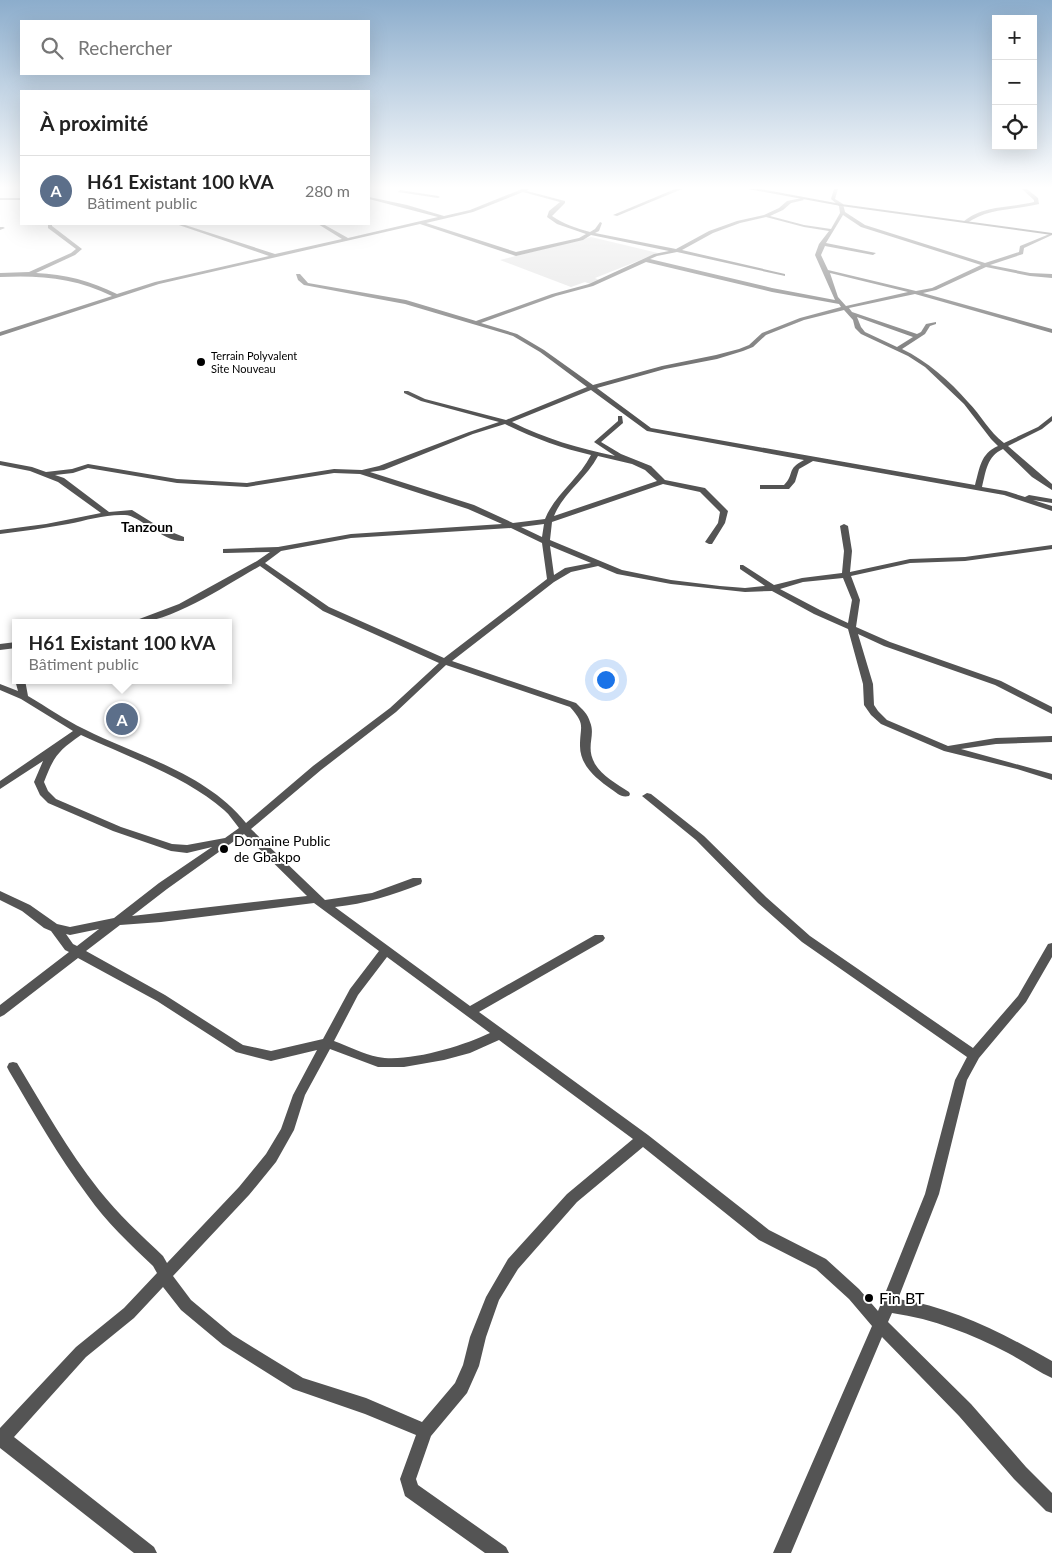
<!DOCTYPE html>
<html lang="fr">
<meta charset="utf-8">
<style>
:root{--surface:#fff;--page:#f2f2f2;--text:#222;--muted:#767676;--line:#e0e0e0;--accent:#000}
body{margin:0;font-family:Lato,sans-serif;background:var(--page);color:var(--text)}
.controls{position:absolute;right:15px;top:15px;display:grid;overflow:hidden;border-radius:0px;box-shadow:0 5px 20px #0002}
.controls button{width:45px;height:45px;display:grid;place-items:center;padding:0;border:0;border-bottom:1px solid var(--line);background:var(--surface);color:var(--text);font:25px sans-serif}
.you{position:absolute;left:605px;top:679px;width:18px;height:18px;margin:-12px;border:4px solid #fff;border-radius:50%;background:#1a73e8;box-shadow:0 0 0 8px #1a73e833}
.badge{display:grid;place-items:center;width:32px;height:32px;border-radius:50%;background:var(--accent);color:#fff;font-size:16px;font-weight:700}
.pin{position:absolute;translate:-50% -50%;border:2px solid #fff;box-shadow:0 1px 5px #0006}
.popup{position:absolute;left:12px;top:619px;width:220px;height:65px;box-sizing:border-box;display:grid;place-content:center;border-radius:0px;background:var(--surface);filter:drop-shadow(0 1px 4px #0005);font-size:16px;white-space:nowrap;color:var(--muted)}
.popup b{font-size:19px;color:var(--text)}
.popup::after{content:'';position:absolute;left:50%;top:100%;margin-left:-10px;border:10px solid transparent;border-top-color:var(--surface)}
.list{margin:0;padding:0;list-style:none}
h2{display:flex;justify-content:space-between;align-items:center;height:65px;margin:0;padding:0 20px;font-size:21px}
h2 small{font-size:16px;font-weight:400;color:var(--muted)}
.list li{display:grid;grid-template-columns:32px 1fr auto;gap:15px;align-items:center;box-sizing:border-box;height:70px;padding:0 20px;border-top:1px solid var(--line)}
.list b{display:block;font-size:19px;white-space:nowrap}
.list p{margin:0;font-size:16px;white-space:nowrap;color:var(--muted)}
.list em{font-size:16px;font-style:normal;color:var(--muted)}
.icon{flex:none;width:28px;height:28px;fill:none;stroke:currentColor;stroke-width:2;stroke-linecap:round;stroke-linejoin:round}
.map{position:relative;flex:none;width:1052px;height:1553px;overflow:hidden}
.search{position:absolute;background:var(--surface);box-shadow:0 5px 20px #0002;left:20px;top:20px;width:350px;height:55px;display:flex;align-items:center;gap:12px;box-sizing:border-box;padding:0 18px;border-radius:0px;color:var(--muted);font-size:19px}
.panel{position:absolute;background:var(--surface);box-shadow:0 5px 20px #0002;left:20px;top:90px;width:350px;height:135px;border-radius:0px}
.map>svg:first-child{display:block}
</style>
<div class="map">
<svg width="1052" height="1553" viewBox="0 0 1052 1553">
<rect width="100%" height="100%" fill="#fff"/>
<path fill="#dbdbdb" d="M591 237 658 253 595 278 599 280 590 284 585 282 571 287 500 260Z"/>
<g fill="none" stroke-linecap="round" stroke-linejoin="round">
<path fill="#545454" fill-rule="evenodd" d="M522 189H529L527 191 565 201V203L552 216C563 224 576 228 590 232L595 229 600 222 602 223 599 231 595 233 676 249 709 231 737 221 764 215 779 208 787 201 802 198 804 200 791 203 783 210 770 216 804 225 831 229 840 213 839 206 831 199 834 189H838L835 199 843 204 845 212 865 225 985 263 1019 252 1020 246 1052 233V235L1024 248 1023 254 990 265 1030 273 1052 274V278L1030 276 986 267 936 290 923 293 1052 329V333L915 294 849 308 852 312 917 334 921 332 926 324 936 322V324L930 326 925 334 902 349C927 361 950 381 968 402 981 415 989 432 1004 443L1038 427 1052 416V421L1042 429 1008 446 1052 484V490L1032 477 1003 449C987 456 986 471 982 487L1006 491 1025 497 1029 495 1052 499V503L1033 500 1052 506V511L1004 495 813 461 799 469 795 482 789 489H760V485H784C795 474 786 469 804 460L647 431 591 390 512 422C545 439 579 448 615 456L594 442 618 421V416H622L623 423 601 442 621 454 651 466 665 480 705 488 728 511 725 523 712 544H709L705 542 718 523 720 512 700 492 663 484 552 522 550 540 622 570 671 580 720 586 745 588 765 586 740 569V565H743L774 585 802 578 842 573 844 551 840 526 844 524 848 526 852 551 850 572 910 559 965 557 1052 545V549L965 561 910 563 851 576 860 600 856 627 890 642 1001 681 1052 707V714L995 685 884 646 858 634 873 684 874 705 878 711 887 720 948 746 996 738 1052 736V742L996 744 961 749 1052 774V780L1017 769 944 751 881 724 871 715 864 705 863 684 848 629 814 614 772 591 745 592 671 584 617 574 598 566 571 572 554 582 452 661 576 703C582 709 588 714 590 722 596 736 585 747 595 764 602 776 617 784 629 792L630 794 629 796C621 798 617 793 611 789 597 779 580 766 580 746 580 725 586 725 570 707L446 665 396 712 321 770 251 829 325 900 372 893 413 878H421L422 881 421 884C393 895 365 904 335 907L470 1006 595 935H603L605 938 603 941 479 1012 648 1135 769 1230 826 1259 859 1289 878 1311 925 1194 955 1080 967 1057 802 942 758 903 696 840 642 796 647 793 651 794 704 836 766 897 810 936 973 1048 1018 996 1048 944 1052 943V957L1026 1002 979 1058 967 1080 939 1194 898 1299C953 1307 1004 1334 1052 1361V1378C1037 1371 1023 1361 1008 1353 971 1334 934 1319 892 1313L888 1322 971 1404 1026 1467 1052 1493V1513L1046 1511 1014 1479 959 1416 882 1337 791 1553H773L872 1326 849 1299 816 1269 759 1240 643 1147 577 1202 518 1269 499 1300 486 1337 479 1366 467 1393 431 1436 416 1479 418 1485 506 1547 509 1553H485L405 1496 400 1479 416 1435 365 1414 293 1389 223 1345 181 1310 163 1287 134 1318 86 1357 14 1437 154 1547 157 1553H134L0 1448V1428L76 1347 124 1308 157 1273 153 1266C130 1244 106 1222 88 1196 58 1156 34 1113 9 1071L7 1067 9 1063 13 1062 17 1063C43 1106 68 1151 99 1190 118 1214 141 1235 163 1256L167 1263 239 1187 266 1154 281 1129 293 1095 317 1050 271 1061 236 1052 157 1001 78 958 4 1015 0 1017V1005L69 952 65 950 51 931 44 928 22 911 0 900V891L30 905 57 924 70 927 114 918 159 883 212 847 187 853 171 851 113 831 48 803 40 795 34 782 43 761 0 789V781L73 731 21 699 0 690V684L18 691 15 680H25L28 696C47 707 65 720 84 729 140 757 206 773 246 823L313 766 390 708 439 663 323 611 260 566C226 585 171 623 133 623L134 621 179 604 257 561 270 552 226 553H223V549L278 547 351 534 502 524 468 509 360 474 334 473 247 487 177 483 88 468 73 473 55 475 64 478 109 512 132 510 161 528 184 537V541C164 543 139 515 125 515 106 514 87 520 68 524 46 528 23 531 0 534V530L46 524 101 513 58 482 30 471 0 465V461L32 467 46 472 72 469 88 464 177 479 247 483 334 469 362 470 379 466 469 432 499 422 421 401 404 393V391H408L425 399 506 420 587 387 540 352 513 336 405 304 304 285 298 280 296 274H300L308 283 406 300 476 321 552 294 589 284 654 254 669 251 591 235 583 240 516 256 420 224 159 284 0 336V332L112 296C76 278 40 275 0 277V273L29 272 71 253 76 249 48 228V224H52V226L82 249 75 255 36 273C65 274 91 281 117 294L155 282 269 256 176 224H182L275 254 342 239 318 224H323L348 238 438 217 369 199V197L407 205 444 216 470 210ZM523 192 560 202 549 211 547 217 557 224 586 234 579 238 516 252 426 223 473 212ZM843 215 861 227 981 265 932 288 916 291 828 270 821 255 825 246 873 255 876 253 826 243ZM766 217 804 227 829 231 819 244 815 255 835 300 772 288 650 259 657 256 677 252 785 276V274L682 250 713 233 740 223ZM646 262 772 292 839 304 841 307 800 318 762 333 749 345 739 349 716 355 662 366 593 385 544 350 517 334 481 323 556 296 593 286ZM830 273 908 292 846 306 838 297ZM844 310 853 320 855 328 861 334 908 356 925 367 964 404 991 439 998 446C980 454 980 468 975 485L651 428 597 388 665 369 717 359 743 351 753 347 766 335 804 320ZM857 317 913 337 897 347 865 332 861 327ZM505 424C533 438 561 448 591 455 579 479 555 494 545 519L513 523 474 505 370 472 384 470 473 434ZM598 456 632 464 645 470 657 481 554 516C563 493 586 479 598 456ZM544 524 542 537 521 527ZM511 528 542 543 547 579 444 658 329 607 265 563 281 551 351 538ZM550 546 591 563 565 568 554 575ZM843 578 852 600 848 623 820 610 780 589 803 582ZM81 735C126 756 187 777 224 810 230 815 234 822 239 828L225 838 187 845 172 844 121 827 56 799 48 791 44 782C54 756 58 751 81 735ZM244 834 307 896 132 916 167 889ZM314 903 379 951 350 989 323 1039 271 1051 243 1045 165 995 86 951 120 925 161 922ZM99 929 77 946 73 944 66 934 70 935ZM387 957 490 1033C463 1046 407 1063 378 1057 363 1054 348 1046 334 1041L358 995ZM499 1040 633 1139 567 1194 508 1259 486 1297 470 1337 463 1365 455 1383 422 1422 366 1398 303 1378 233 1335 191 1300 173 1276 249 1195 276 1162 294 1130 305 1095 330 1049 378 1067H404L444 1060 470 1053Z
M675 189H682L617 216 613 215Z
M1022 189H1027L1038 198 1039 204C1014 210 988 208 967 223L963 222C982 205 1010 208 1034 202V200Z
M400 190 438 196 440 197 438 198 398 192Z
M0 198H21V200H0Z
M0 227H3L5 228 0 230Z
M16 642V648L0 650V644Z"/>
<path fill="#212121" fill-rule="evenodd" d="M760 189 841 204 1052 233V235L841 206 748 189Z"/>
</g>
<linearGradient id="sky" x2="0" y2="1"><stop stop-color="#8cadcc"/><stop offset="0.46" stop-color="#fff"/><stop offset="1" stop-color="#fff" stop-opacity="0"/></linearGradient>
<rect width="1052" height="407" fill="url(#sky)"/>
<g fill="#000" stroke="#fff" stroke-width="2">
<circle cx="201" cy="362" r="5"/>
<circle cx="224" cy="849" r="5"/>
<circle cx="869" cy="1298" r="5"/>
</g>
<g text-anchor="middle" stroke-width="4" stroke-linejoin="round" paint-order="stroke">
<g font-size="11" fill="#000" stroke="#fff" text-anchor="start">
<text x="211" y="360">Terrain Polyvalent<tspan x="211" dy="13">Site Nouveau</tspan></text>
</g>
<g font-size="14" font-weight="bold" fill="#000" stroke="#fff">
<text x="147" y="532">Tanzoun</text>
</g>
<g font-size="14" fill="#000" stroke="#fff" text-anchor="start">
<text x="234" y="846">Domaine Public<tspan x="234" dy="16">de Gbakpo</tspan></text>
</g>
<g font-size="16" fill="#000" stroke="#fff" text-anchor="start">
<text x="879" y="1304">Fin BT</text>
</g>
</g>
</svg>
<div class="controls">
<button>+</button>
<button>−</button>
<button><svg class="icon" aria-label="locate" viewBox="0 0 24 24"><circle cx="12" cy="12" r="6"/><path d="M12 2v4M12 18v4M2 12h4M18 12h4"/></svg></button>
</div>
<div class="you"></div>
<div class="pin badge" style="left:122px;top:719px;background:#5c6f8a">A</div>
<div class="popup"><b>H61 Existant 100 kVA</b>Bâtiment public</div>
<div class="search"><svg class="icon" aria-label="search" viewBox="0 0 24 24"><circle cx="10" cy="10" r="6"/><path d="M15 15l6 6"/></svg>Rechercher</div>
<section class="panel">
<h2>À proximité<small></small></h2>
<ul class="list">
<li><span class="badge" style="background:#5c6f8a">A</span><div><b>H61 Existant 100 kVA</b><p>Bâtiment public</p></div><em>280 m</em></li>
</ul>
</section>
</div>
